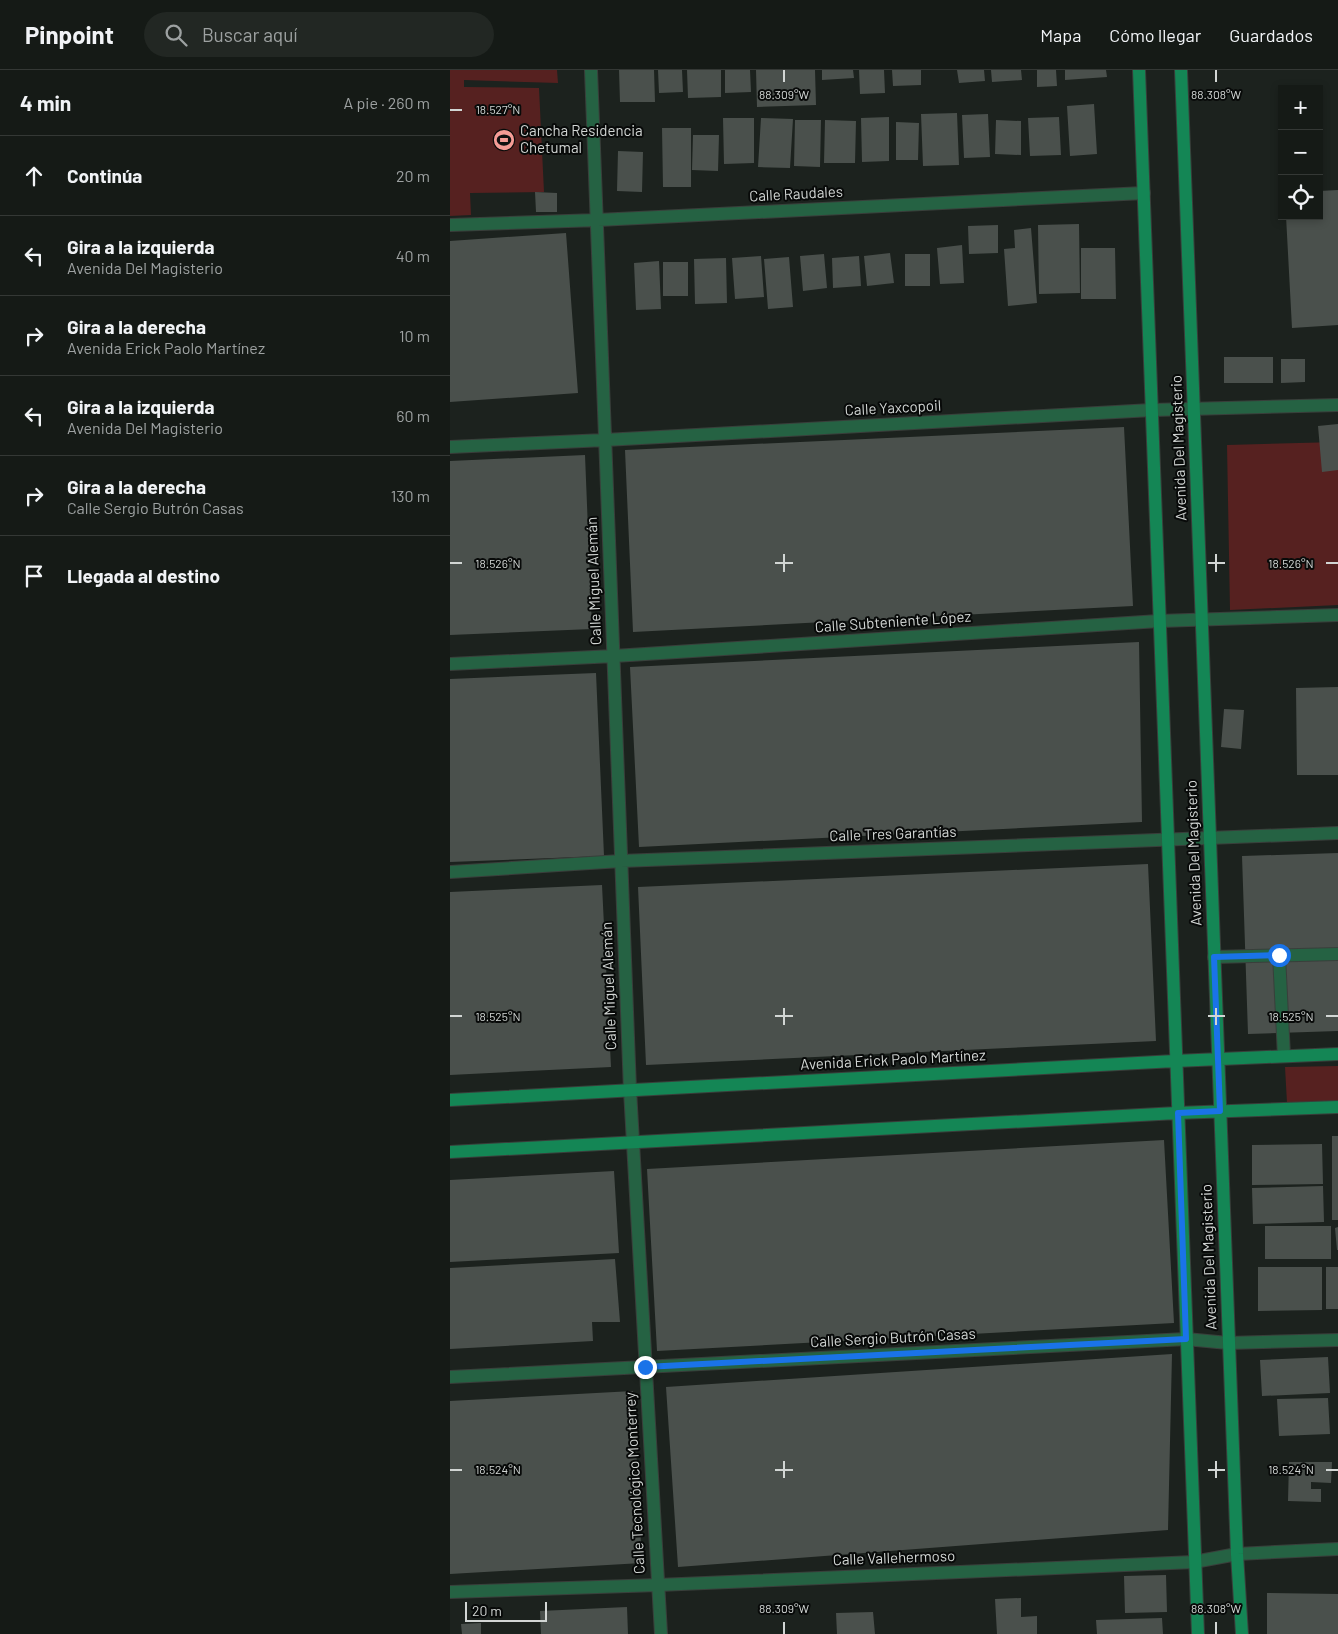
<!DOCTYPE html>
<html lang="es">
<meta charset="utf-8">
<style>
:root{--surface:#151a16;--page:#222723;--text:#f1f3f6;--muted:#9da1a1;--line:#343835}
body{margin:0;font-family:Barlow,sans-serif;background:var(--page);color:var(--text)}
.controls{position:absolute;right:15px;top:15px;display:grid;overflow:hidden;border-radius:0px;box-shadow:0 2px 8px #0003}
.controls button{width:45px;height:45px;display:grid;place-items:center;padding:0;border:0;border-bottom:1px solid var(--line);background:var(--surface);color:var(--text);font:25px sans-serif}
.scale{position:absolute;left:15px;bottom:12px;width:82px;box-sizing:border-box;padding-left:5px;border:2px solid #d2d6d4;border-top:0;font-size:14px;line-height:18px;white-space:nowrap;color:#d2d6d4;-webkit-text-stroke:4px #080a09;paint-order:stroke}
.stop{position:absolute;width:15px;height:15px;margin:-11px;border:4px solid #1a73e8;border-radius:50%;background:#fff}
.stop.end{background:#1a73e8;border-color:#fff;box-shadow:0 1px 5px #0008}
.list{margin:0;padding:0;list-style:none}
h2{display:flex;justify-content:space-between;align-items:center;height:65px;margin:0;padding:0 20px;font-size:21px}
h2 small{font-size:16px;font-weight:400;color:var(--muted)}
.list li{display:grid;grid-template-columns:32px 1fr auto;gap:15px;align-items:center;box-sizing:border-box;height:80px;padding:0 20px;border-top:1px solid var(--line)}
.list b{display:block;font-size:19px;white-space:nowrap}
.list p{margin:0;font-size:16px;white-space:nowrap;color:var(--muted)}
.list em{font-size:16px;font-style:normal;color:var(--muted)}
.icon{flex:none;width:28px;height:28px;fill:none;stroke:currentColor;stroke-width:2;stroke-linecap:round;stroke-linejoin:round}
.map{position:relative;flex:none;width:888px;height:1564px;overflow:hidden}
header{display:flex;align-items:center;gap:30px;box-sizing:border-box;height:70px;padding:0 25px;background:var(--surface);border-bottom:1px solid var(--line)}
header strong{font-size:24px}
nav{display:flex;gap:28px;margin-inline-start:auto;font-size:18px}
.search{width:350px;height:45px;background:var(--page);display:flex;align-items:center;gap:12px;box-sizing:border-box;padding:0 18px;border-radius:28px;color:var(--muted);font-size:19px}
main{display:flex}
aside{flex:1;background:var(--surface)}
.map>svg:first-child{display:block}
</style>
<header>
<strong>Pinpoint</strong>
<div class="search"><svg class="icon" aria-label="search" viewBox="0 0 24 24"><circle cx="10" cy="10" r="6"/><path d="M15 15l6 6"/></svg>Buscar aquí</div>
<nav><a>Mapa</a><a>Cómo llegar</a><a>Guardados</a></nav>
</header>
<main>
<aside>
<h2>4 min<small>A pie · 260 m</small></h2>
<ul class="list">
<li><svg class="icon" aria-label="ahead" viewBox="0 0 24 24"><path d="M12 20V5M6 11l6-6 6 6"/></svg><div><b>Continúa</b></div><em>20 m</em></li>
<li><svg class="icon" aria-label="left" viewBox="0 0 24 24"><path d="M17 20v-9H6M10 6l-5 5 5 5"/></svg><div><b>Gira a la izquierda</b><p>Avenida Del Magisterio</p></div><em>40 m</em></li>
<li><svg class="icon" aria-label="right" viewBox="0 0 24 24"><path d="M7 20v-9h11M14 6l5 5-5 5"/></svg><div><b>Gira a la derecha</b><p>Avenida Erick Paolo Martínez</p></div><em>10 m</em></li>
<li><svg class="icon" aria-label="left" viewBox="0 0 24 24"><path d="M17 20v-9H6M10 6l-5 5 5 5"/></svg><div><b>Gira a la izquierda</b><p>Avenida Del Magisterio</p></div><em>60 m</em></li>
<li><svg class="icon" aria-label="right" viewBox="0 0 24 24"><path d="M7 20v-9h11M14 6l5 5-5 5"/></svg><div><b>Gira a la derecha</b><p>Calle Sergio Butrón Casas</p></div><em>130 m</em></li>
<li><svg class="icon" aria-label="arrive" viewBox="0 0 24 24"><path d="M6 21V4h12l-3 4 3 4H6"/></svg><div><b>Llegada al destino</b></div></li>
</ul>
</aside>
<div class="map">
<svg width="888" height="1564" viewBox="0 0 888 1564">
<rect width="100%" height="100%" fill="#1c221e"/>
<path fill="#562120" d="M0 0H107L108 13 14 10V17L89 18 94 122 20 123 21 145 0 146Z
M888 372V535L780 540 777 375Z
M888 996V1032L837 1033 835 997Z"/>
<path fill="#4a504c" d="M169 0H204L205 32H170Z
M208 0H232L233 22 209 23Z
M237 0H271V27L238 28Z
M275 0H300L301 22 275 23Z
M306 0H365L366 35 307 37Z
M372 0H403L404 8 372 10Z
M409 0H434L435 23 410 24Z
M442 0H471V15L443 16Z
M507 0H534L535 11 509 13Z
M541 0H571L572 10 542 12Z
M587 0H606L607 16 587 17Z
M615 0H656L657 7 615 10Z
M644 34 647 84 620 86 617 36Z
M507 43 509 95 473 96 471 44Z
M538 44 540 87 514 88 512 45Z
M439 47V91L412 92 411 48Z
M609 47 611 85 580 86 578 48Z
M273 48H304V93L274 94Z
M311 48 343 49 340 98 308 97Z
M345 50H371L370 97 344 96Z
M375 50 406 51 405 93H374Z
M546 50 571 51V85L545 84Z
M446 52 469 53 468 90H446Z
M212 58H241V117H213Z
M243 65H269L268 101 242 100Z
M168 81 193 82 192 122 167 121Z
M888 120V255L842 258 836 146H869V121Z
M85 122 107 123V142H86Z
M629 154 630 223 589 224 588 155Z
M548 155V183L519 184 518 156Z
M581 158 587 233 558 236 554 179 565 178 564 160Z
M116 163 128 323 0 332V171Z
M512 175 514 213 490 214 487 178Z
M631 178H665L666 229H631Z
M440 183 444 213 417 216 414 186Z
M374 184 377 218 353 221 350 186Z
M455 184H480V216H455Z
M311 186 314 227 285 229 282 188Z
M409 186 411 216 383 218 382 188Z
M339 187 343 237 318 239 314 189Z
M276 188 277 233 245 234 244 189Z
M209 191 211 239 186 240 184 193Z
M213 192H238V226H213Z
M774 287H823V313H774Z
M831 289H855V312L831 313Z
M888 354V400L872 402 868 356Z
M674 357 683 536 183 562 175 380Z
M135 385 142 559 0 565V391Z
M689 572 692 752 189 777 180 597Z
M146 603 154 786 0 792V609Z
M888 617V705H847L846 618Z
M774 639 794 640 791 679 771 677Z
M888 783V961L798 964 792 786Z
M698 794 706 971 196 995 188 817Z
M152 815 161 997 0 1005V822Z
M882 1066H888V1150H882Z
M714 1070 724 1253 207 1281 197 1099Z
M872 1074 873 1114 802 1115V1075Z
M164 1101 169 1183 0 1192V1110Z
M873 1116 874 1152 803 1154 802 1118Z
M815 1156H881V1189H815Z
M888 1157V1180H887L885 1158Z
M165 1189 170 1252H142L143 1271 0 1279V1198Z
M808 1197H872V1240L808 1241Z
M876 1197H888V1239H876Z
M722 1284 718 1460 228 1497 216 1317Z
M878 1287 880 1323 812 1326 810 1290Z
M183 1321 192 1493 0 1504V1331Z
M878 1328 880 1364 829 1366 827 1329Z
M839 1392H882L881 1413 861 1412V1419H871V1432L838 1431Z
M716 1505 717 1542 675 1543 674 1506Z
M817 1523 888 1524V1564H817Z
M571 1528V1547L587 1546V1564H547L545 1529Z
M177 1537 178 1564H91L90 1541Z
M423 1542 425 1564H387L386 1543Z
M712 1548 713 1564H647L646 1550Z
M31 1553V1564H12L11 1554Z"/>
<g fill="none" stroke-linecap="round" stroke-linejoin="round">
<g stroke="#393f3b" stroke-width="14">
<path id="lane" d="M829 885 834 986
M764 887 888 884"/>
</g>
<g stroke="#393f3b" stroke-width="14">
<path id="street" d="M141 0 180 1020 211 1564
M0 155 148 150 694 123
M0 377 155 370 702 340 888 335
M0 594 164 586 709 551 888 545
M0 802 171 791 888 763
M0 1307 736 1269 778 1273 888 1270
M0 1522 208 1515 744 1492 787 1484 888 1479"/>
</g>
<g stroke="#393f3b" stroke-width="14">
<path id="secondary" d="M689 0 748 1564
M731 0 787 1484 792 1564
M0 1030 725 991 888 984
M0 1082 727 1043 888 1037"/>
</g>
<use href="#lane" stroke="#256243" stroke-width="12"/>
<use href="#street" stroke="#256243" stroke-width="12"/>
<use href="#secondary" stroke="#148655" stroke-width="12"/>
</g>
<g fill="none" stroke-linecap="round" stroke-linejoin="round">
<path stroke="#1a73e8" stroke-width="6" d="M195 1297 736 1269 728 1043 770 1041 764 887 829 885"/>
</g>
<path fill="none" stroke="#d2d6d4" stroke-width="2" d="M334 0V12M766 0V12M0 40H12M334 484V502M766 484V502M0 493H12M325 493H343M758 493H775M876 493H888M334 938V955M766 938V955M0 946H12M325 946H343M758 946H775M876 946H888M334 1391V1408M766 1391V1408M0 1400H12M325 1400H343M758 1400H775M876 1400H888M334 1552V1564M766 1552V1564"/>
<defs>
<g id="stadium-disc" transform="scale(1.125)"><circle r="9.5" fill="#f59c96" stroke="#080a09"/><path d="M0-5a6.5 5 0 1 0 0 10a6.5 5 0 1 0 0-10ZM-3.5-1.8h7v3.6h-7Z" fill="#111"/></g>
</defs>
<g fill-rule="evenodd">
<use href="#stadium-disc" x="54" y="70"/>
</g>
<g text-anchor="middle" stroke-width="4" stroke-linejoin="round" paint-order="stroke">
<g font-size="15" fill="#d2d6d4" stroke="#080a09" text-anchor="start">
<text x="70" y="66">Cancha Residencia<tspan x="70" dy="17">Chetumal</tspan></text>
</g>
<g font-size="15" fill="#d2d6d4" stroke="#080a09">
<text transform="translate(346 124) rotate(-3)" y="5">Calle Raudales</text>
<text transform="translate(443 338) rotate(-3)" y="5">Calle Yaxcopoil</text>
<text transform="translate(729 378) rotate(-92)" y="5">Avenida Del Magisterio</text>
<text transform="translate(144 511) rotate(-92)" y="5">Calle Miguel Alemán</text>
<text transform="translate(443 552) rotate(-4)" y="5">Calle Subteniente López</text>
<text transform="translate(443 764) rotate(-2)" y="5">Calle Tres Garantías</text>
<text transform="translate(744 783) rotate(-92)" y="5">Avenida Del Magisterio</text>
<text transform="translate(159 916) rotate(-92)" y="5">Calle Miguel Alemán</text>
<text transform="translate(443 990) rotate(-3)" y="5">Avenida Erick Paolo Martínez</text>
<text transform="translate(759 1187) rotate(-92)" y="5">Avenida Del Magisterio</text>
<text transform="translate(443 1268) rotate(-3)" y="5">Calle Sergio Butrón Casas</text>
<text transform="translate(185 1413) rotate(-93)" y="5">Calle Tecnológico Monterrey</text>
<text transform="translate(444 1488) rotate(-2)" y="5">Calle Vallehermoso</text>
</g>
</g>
<g font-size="12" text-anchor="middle" fill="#d2d6d4" stroke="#080a09" stroke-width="4" stroke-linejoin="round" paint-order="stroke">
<text x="334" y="29">88.309°W</text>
<text x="766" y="29">88.308°W</text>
<text x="48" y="44">18.527°N</text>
<text x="48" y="498">18.526°N</text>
<text x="841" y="498">18.526°N</text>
<text x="48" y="951">18.525°N</text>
<text x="841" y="951">18.525°N</text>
<text x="48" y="1404">18.524°N</text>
<text x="841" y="1404">18.524°N</text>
<text x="334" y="1543">88.309°W</text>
<text x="766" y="1543">88.308°W</text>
</g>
</svg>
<div class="controls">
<button>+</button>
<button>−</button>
<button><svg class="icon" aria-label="locate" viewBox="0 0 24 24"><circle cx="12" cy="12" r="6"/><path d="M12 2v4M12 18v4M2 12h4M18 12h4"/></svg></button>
</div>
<div class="scale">20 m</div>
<div class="stop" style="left:829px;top:885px"></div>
<div class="stop end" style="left:195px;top:1297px"></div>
</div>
</main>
